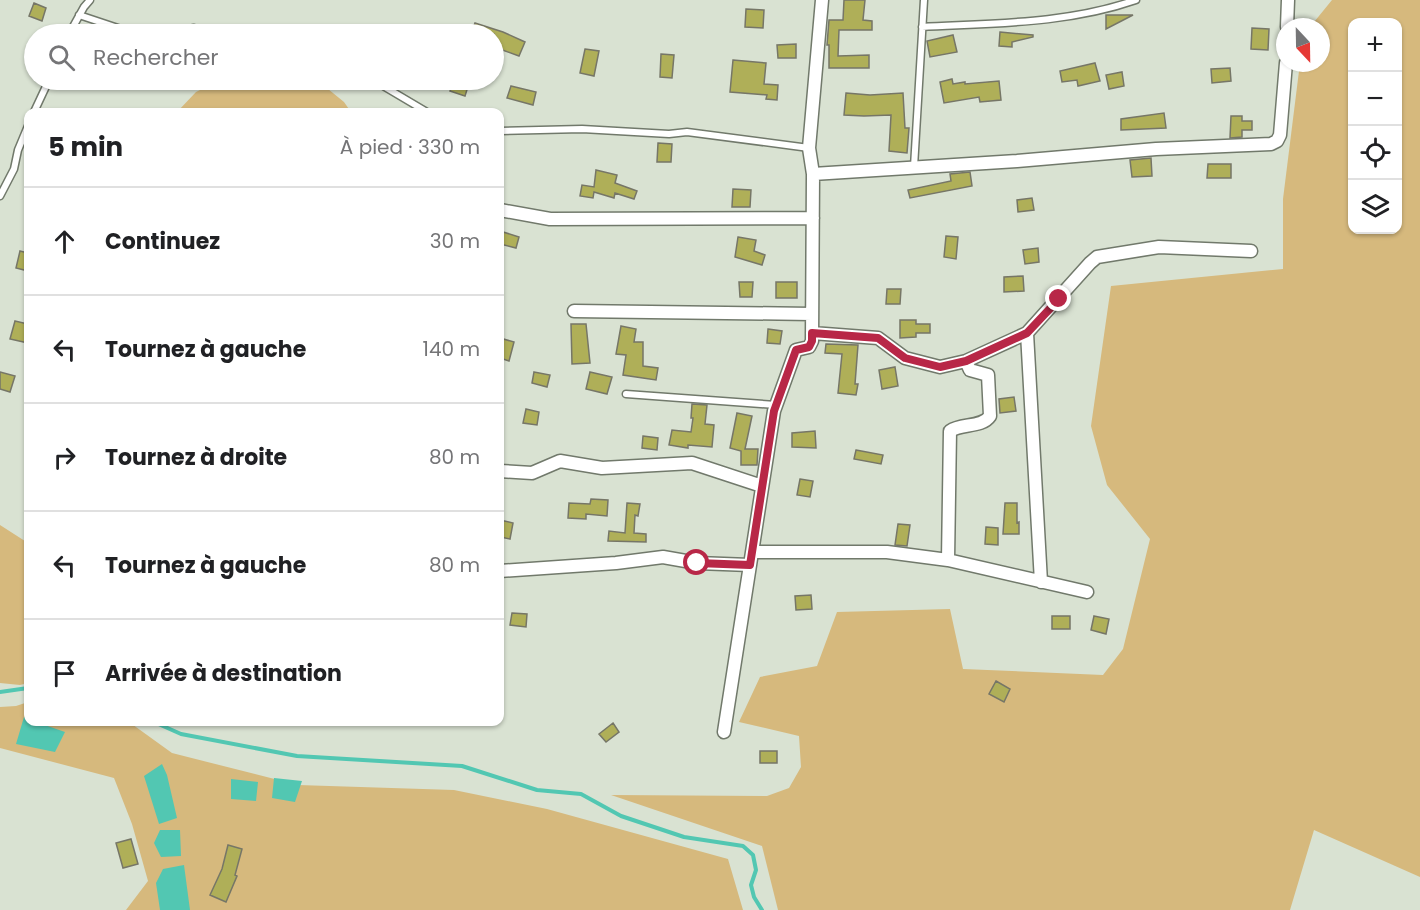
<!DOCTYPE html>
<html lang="fr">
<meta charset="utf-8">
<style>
:root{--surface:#fff;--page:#f6f6f6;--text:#202124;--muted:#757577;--line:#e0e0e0}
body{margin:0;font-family:Poppins,sans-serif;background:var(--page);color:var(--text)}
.controls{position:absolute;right:18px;top:18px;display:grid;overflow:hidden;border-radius:12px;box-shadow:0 2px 4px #0004}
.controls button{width:54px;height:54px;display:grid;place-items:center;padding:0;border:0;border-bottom:2px solid var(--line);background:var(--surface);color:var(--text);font:30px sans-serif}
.compass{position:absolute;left:1276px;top:18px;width:54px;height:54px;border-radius:50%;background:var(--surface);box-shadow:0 2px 4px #0004;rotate:158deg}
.stop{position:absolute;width:18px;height:18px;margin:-14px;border:4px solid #b82747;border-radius:50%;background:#fff}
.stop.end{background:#b82747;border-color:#fff;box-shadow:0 2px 6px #0008}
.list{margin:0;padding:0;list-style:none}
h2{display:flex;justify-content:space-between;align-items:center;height:78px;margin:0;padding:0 24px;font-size:26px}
h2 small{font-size:20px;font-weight:400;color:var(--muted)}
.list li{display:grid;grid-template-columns:39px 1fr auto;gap:18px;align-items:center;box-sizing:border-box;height:108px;padding:0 24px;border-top:2px solid var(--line)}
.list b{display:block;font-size:22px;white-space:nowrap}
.list em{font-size:20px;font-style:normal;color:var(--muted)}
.icon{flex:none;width:33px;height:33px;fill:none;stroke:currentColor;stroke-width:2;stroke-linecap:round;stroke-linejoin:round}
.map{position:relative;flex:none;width:1420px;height:910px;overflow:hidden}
.search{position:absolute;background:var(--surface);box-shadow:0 2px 4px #0004;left:24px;top:24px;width:480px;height:66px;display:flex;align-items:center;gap:15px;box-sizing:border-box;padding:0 21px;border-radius:33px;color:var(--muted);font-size:22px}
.panel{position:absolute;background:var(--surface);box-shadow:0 2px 4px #0004;left:24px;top:108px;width:480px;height:618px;border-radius:12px}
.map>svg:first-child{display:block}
</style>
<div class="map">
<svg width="1420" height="910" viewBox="0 0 1420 910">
<rect width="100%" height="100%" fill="#d9e2d2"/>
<path fill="#d6b97d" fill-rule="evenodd" d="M1332 0H1420V877L1314 830 1290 910H778L762 846 611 795 767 796 789 788 801 767 799 736 739 722 760 677 817 666 837 612 950 609 963 669 1103 675 1123 649 1150 539 1107 485 1091 426 1111 286 1283 269V199L1300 63H1321V27H1310ZM1352 22H1398V230H1352Z
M220 80H317L344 102 351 112H177L196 92Z
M0 525 28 543V683L20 685 0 683Z
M28 702V722H129L172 753 298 785 454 790 547 809 728 859 743 910H126L148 881 132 824 114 778 0 748V707L16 706Z"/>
<path fill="#52c7b2" d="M24 717 28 719V722H36L65 732 55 752 16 744Z
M162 764 167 775 177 818 159 824 144 776Z
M274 778 302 781 295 802 272 798Z
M231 779 258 782 256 801 231 799Z
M160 830H180L181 856 161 857 154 843Z
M184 865 190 910H160L156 883 163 869Z"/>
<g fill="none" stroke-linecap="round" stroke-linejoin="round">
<path stroke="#52c7b2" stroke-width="4" d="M0 692 28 688
M154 722 181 734 297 756 462 766 537 790 581 794 621 816 684 837 743 846 753 855 756 870 751 885 754 897 762 910"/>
</g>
<path fill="#afaf58" stroke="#767667" stroke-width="1.5" d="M844 0H865L863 20 872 21V30H839L838 56 869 55V68H829V45H827L829 20H843Z
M34 3 46 8 42 21 29 16Z
M746 9 764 10 763 28 745 27Z
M1106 15H1133L1106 29Z
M475 23 503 32 525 42 519 56 494 47V34H471Z
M1252 28 1269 29 1268 50 1251 49Z
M1000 32 1033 35V37L1012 42V47L999 46Z
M953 35 957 52 930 57 927 41Z
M796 44V58H778L777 45Z
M585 49 599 51 594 76 580 73Z
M661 54 674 55 672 78 660 77Z
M733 60 766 63 764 84 778 85 777 100 766 99 767 95 730 92Z
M1095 63 1100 81 1078 86 1077 80 1062 82 1060 71Z
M1230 68 1231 81 1212 83 1211 69Z
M1122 72 1124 86 1109 89 1106 75Z
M952 79 953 84 965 82V84L999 81 1001 100 980 102 979 97 944 103 940 82Z
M454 80H470L465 96 450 91Z
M511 86 536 92 533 105 507 98Z
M846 93 870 95 903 93 905 128H909L907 153 889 151 891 115 864 116 844 115Z
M1164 113 1166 128 1121 130V119Z
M1231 116H1242V121H1252V130H1242V137L1230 138Z
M658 143 672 144 671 162H657Z
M1151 158 1152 176 1132 177 1130 160Z
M1208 164H1231V178H1207Z
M596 170 617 175 615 183 637 191 634 199 615 193 614 198 594 192 593 198 580 196 582 185 594 187Z
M970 172 972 186 910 198 908 190 951 181 950 174Z
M733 189 751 190 750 207H732Z
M1032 198 1034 210 1018 212 1017 200Z
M500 231 519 237 516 248 500 244Z
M946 236 958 237 956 259 944 257Z
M738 237 756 240 754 251 765 255 762 265 735 257Z
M1038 248 1039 262 1025 264 1023 250Z
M20 251 28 253V271L16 268Z
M1023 276 1024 291 1004 292V277Z
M739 282H753L752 297H740Z
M776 282H797V298H776Z
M887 289H901L900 304H886Z
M900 320H916V324H930V333H916V337L900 338Z
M15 321 28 324V343L10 339Z
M571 324H586L590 363 572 364Z
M621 326 636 329 634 342H643V366L658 368 656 380 623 375 626 355 616 354Z
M768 329 782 331 780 344 767 343Z
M500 338 514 342 509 361 500 358Z
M826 344 858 345 855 384H858L856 395 838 393 842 354 825 353Z
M895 367 898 386 882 389 879 370Z
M0 372 15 376 10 392 0 389Z
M534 372 550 375 547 387 532 383Z
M590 372 612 377 607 394 586 389Z
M1014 397 1016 411 1000 413 999 399Z
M692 404 707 405 705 424 714 425 712 447 688 445V448L669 445 672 430 691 432 693 418H691Z
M526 409 539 412 537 425 523 423Z
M737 413 752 416 745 449H758L757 465H741V451L730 448Z
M815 431 816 448 792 447V433Z
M643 436 658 438 657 450 642 448Z
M856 450 883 455 881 464 854 459Z
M800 479 813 481 810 497 797 495Z
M591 499 608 500 607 516 586 514V519L568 518 569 503 590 504Z
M627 503 640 504 638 516 635 515 634 533 646 534V542L608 541 609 531 625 533Z
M1005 503H1017V523L1019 522V534H1003Z
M500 520 513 523 510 539 500 537Z
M898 524 910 525 907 546 895 545Z
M986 527 998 528V545L985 544Z
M811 595 812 609 796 610 795 596Z
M512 613 527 614 526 627 510 625Z
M1052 616H1070V629H1052Z
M1094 616 1109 619 1106 634 1091 630Z
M996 681 1010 689 1004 702 989 694Z
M613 723 619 732 606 742 599 734Z
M760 751H777V763H760Z
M131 839 138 864 123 868 116 843Z
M228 845 242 849 235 875 237 876 226 902 210 895 222 869Z"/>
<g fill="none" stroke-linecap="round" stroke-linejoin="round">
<g stroke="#71796b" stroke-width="9">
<path id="lane" d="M79 15 127 31 163 34
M922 27C994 23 1067 24 1136 0
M69 34 84 7 90 0
M165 34 194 28
M373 80 427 112
M34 112 49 80
M500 131 582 129 669 134 687 132 809 148
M914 167 924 0
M0 196 14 169 18 150 28 126
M626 394 776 405"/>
</g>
<g stroke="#71796b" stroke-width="15">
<path id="street" d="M1287 27 1288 0
M813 174 1017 161 1156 149 1271 144 1277 141 1280 135 1286 63
M500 210 550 219 813 218
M574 311 812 314
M812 333 878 338 905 358 940 367 966 361 1027 333 1090 263 1097 257 1159 247 1251 251
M1027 333 1041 582
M500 471 532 473 560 461 602 468 692 463 762 486
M752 552H887L948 560 1087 592
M948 560 950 431C961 423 982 428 990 416L988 375 970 370 966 361
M500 571 616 563 663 557 697 563 750 565
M724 732 774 411 796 350 809 347 812 341 813 174 809 148 822 0"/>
</g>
<use href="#lane" stroke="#fff" stroke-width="6"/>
<use href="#street" stroke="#fff" stroke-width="12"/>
</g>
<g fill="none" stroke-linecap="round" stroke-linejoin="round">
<path stroke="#b82747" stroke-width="8" d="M697 563 750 565 774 411 796 350 809 347 812 341V333L878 338 905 358 940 367 966 361 1027 333 1059 299"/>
</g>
</svg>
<div class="controls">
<button>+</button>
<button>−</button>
<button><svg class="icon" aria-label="locate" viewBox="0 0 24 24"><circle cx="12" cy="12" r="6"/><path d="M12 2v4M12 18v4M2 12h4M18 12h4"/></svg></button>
<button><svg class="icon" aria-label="layers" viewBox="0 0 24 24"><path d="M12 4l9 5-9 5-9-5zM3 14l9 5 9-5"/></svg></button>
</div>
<svg class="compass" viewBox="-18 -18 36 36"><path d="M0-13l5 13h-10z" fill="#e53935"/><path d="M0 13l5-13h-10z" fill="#757577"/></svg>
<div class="stop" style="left:697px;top:563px"></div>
<div class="stop end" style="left:1059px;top:299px"></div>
<div class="search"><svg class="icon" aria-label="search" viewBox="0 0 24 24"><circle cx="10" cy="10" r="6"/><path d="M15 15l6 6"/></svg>Rechercher</div>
<section class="panel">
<h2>5 min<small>À pied · 330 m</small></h2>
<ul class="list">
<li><svg class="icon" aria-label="ahead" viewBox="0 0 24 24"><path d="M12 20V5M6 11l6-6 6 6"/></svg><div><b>Continuez</b></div><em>30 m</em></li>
<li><svg class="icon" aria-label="left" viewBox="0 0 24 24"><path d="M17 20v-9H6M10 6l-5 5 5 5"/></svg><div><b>Tournez à gauche</b></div><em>140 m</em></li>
<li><svg class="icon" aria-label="right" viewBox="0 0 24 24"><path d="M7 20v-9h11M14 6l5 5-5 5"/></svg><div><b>Tournez à droite</b></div><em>80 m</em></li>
<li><svg class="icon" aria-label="left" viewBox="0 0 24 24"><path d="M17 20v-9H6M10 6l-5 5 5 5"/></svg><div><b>Tournez à gauche</b></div><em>80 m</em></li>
<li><svg class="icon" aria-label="arrive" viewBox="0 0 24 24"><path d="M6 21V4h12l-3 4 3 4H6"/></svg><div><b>Arrivée à destination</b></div></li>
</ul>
</section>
</div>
